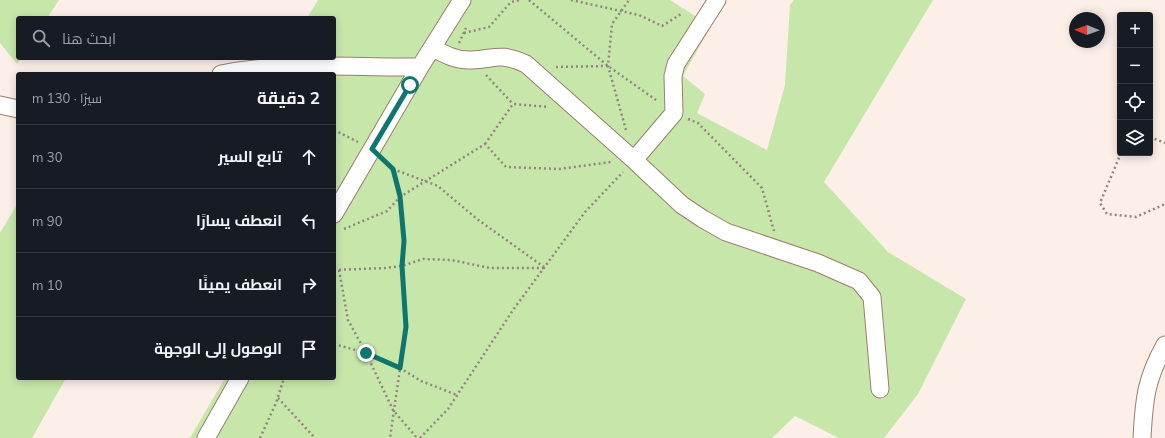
<!DOCTYPE html>
<html lang="ar">
<meta charset="utf-8">
<style>
:root{--surface:#171b24;--page:#242831;--text:#f1f3f6;--muted:#9ea1a6;--line:#363941}
body{margin:0;font-family:Mulish,Cairo,sans-serif;background:var(--page);color:var(--text);direction:rtl}
.controls{position:absolute;right:12px;top:12px;display:grid;overflow:hidden;border-radius:4px;box-shadow:0 2px 10px #0003}
.controls button{width:36px;height:36px;display:grid;place-items:center;padding:0;border:0;border-bottom:1px solid var(--line);background:var(--surface);color:var(--text);font:20px sans-serif}
.compass{position:absolute;left:1069px;top:12px;width:36px;height:36px;border-radius:50%;background:var(--surface);box-shadow:0 2px 10px #0003;rotate:271deg}
.stop{position:absolute;width:12px;height:12px;margin:-9px;border:3px solid #0f766e;border-radius:50%;background:#fff}
.stop.end{background:#0f766e;border-color:#fff;box-shadow:0 1px 4px #0008}
.list{margin:0;padding:0;list-style:none}
h2{display:flex;justify-content:space-between;align-items:center;height:52px;margin:0;padding:0 16px;font-size:17px}
h2 small{font-size:13px;font-weight:400;color:var(--muted)}
.list li{display:grid;grid-template-columns:26px 1fr auto;gap:12px;align-items:center;box-sizing:border-box;height:64px;padding:0 16px;border-top:1px solid var(--line)}
.list b{display:block;font-size:15px;white-space:nowrap}
.list em{font-size:13px;font-style:normal;color:var(--muted)}
.icon{flex:none;width:22px;height:22px;fill:none;stroke:currentColor;stroke-width:2;stroke-linecap:round;stroke-linejoin:round}
.map{position:relative;flex:none;width:1165px;height:438px;overflow:hidden;direction:ltr}
.search{position:absolute;background:var(--surface);box-shadow:0 2px 10px #0003;left:16px;top:16px;width:320px;height:44px;display:flex;align-items:center;gap:10px;box-sizing:border-box;padding:0 14px;border-radius:4px;color:var(--muted);font-size:15px}
.panel{position:absolute;background:var(--surface);box-shadow:0 2px 10px #0003;left:16px;top:72px;width:320px;height:308px;border-radius:4px;direction:rtl}
.map>svg:first-child{display:block}
</style>
<div class="map">
<svg width="1165" height="438" viewBox="0 0 1165 438">
<rect width="100%" height="100%" fill="#fbefe7"/>
<path fill="#c7e7aa" d="M0 0H59L47 18H18V58H21L17 64 0 43Z
M318 0H670L711 26 683 76 705 94 697 113 767 150 785 85 790 5 794 0H933L824 182 888 252 966 299 918 394 884 438H839L795 416 772 438H190L225 378H334V18H307Z
M18 203V378H66L32 438H0V233Z"/>
<g fill="none" stroke-linecap="round" stroke-linejoin="round">
<g stroke="#9a7f6d" stroke-width="19">
<path id="minor" d="M433 48C444 54 457 61 471 60 496 59 500 52 526 64L634 160 682 205 703 219 726 232 818 263 859 281 872 297 880 389
M221 74C287 61 354 68 420 67
M0 105 18 109
M634 160 674 113 673 76 676 64 717 0
M334 214 420 67 462 0
M206 438 240 378
M1142 438C1144 399 1146 379 1165 345"/>
</g>
<path stroke="#91867e" stroke-width="2.5" stroke-dasharray="2 3" stroke-linecap="butt" d="M529 0 608 66 656 100
M571 0 639 15 662 26 681 14
M464 33 489 27 511 2 520 0
M459 43 466 28
M556 67 607 66
M486 75 513 104
M688 119 698 123 762 188 774 231
M334 130 358 142
M626 130 608 66 612 24 629 0
M1150 137 1165 143
M485 144 513 104 549 107
M1121 153 1100 203 1107 214 1136 217 1165 204
M384 161 393 169 400 197 404 241 402 266 406 327 390 438
M393 169 438 186 477 219 544 267
M344 229 387 211 400 197 485 144 506 167 559 169 611 162
M334 270 385 268 402 266 423 259 451 260 490 268H544
M339 270 348 320 366 353 393 410 417 438
M334 344 366 353 400 368 421 381 457 395
M278 398 315 438
M260 438 276 403 284 378
M420 438 448 409 513 310 585 212 623 172"/>
<use href="#minor" stroke="#fff" stroke-width="17"/>
</g>
<g fill="none" stroke-linecap="round" stroke-linejoin="round">
<path stroke="#0f766e" stroke-width="5" d="M366 353 400 368 406 327 402 266 404 241 400 196 393 169 372 149 410 85"/>
</g>
</svg>
<div class="controls">
<button>+</button>
<button>−</button>
<button><svg class="icon" aria-label="locate" viewBox="0 0 24 24"><circle cx="12" cy="12" r="6"/><path d="M12 2v4M12 18v4M2 12h4M18 12h4"/></svg></button>
<button><svg class="icon" aria-label="layers" viewBox="0 0 24 24"><path d="M12 4l9 5-9 5-9-5zM3 14l9 5 9-5"/></svg></button>
</div>
<svg class="compass" viewBox="-18 -18 36 36"><path d="M0-13l5 13h-10z" fill="#e53935"/><path d="M0 13l5-13h-10z" fill="#9ea1a6"/></svg>
<div class="stop" style="left:410px;top:85px"></div>
<div class="stop end" style="left:366px;top:353px"></div>
<div class="search"><svg class="icon" aria-label="search" viewBox="0 0 24 24"><circle cx="10" cy="10" r="6"/><path d="M15 15l6 6"/></svg>ابحث هنا</div>
<section class="panel">
<h2>2 دقيقة<small>سيرًا · 130 m</small></h2>
<ul class="list">
<li><svg class="icon" aria-label="ahead" viewBox="0 0 24 24"><path d="M12 20V5M6 11l6-6 6 6"/></svg><div><b>تابع السير</b></div><em>30 m</em></li>
<li><svg class="icon" aria-label="left" viewBox="0 0 24 24"><path d="M17 20v-9H6M10 6l-5 5 5 5"/></svg><div><b>انعطف يسارًا</b></div><em>90 m</em></li>
<li><svg class="icon" aria-label="right" viewBox="0 0 24 24"><path d="M7 20v-9h11M14 6l5 5-5 5"/></svg><div><b>انعطف يمينًا</b></div><em>10 m</em></li>
<li><svg class="icon" aria-label="arrive" viewBox="0 0 24 24"><path d="M6 21V4h12l-3 4 3 4H6"/></svg><div><b>الوصول إلى الوجهة</b></div></li>
</ul>
</section>
</div>
